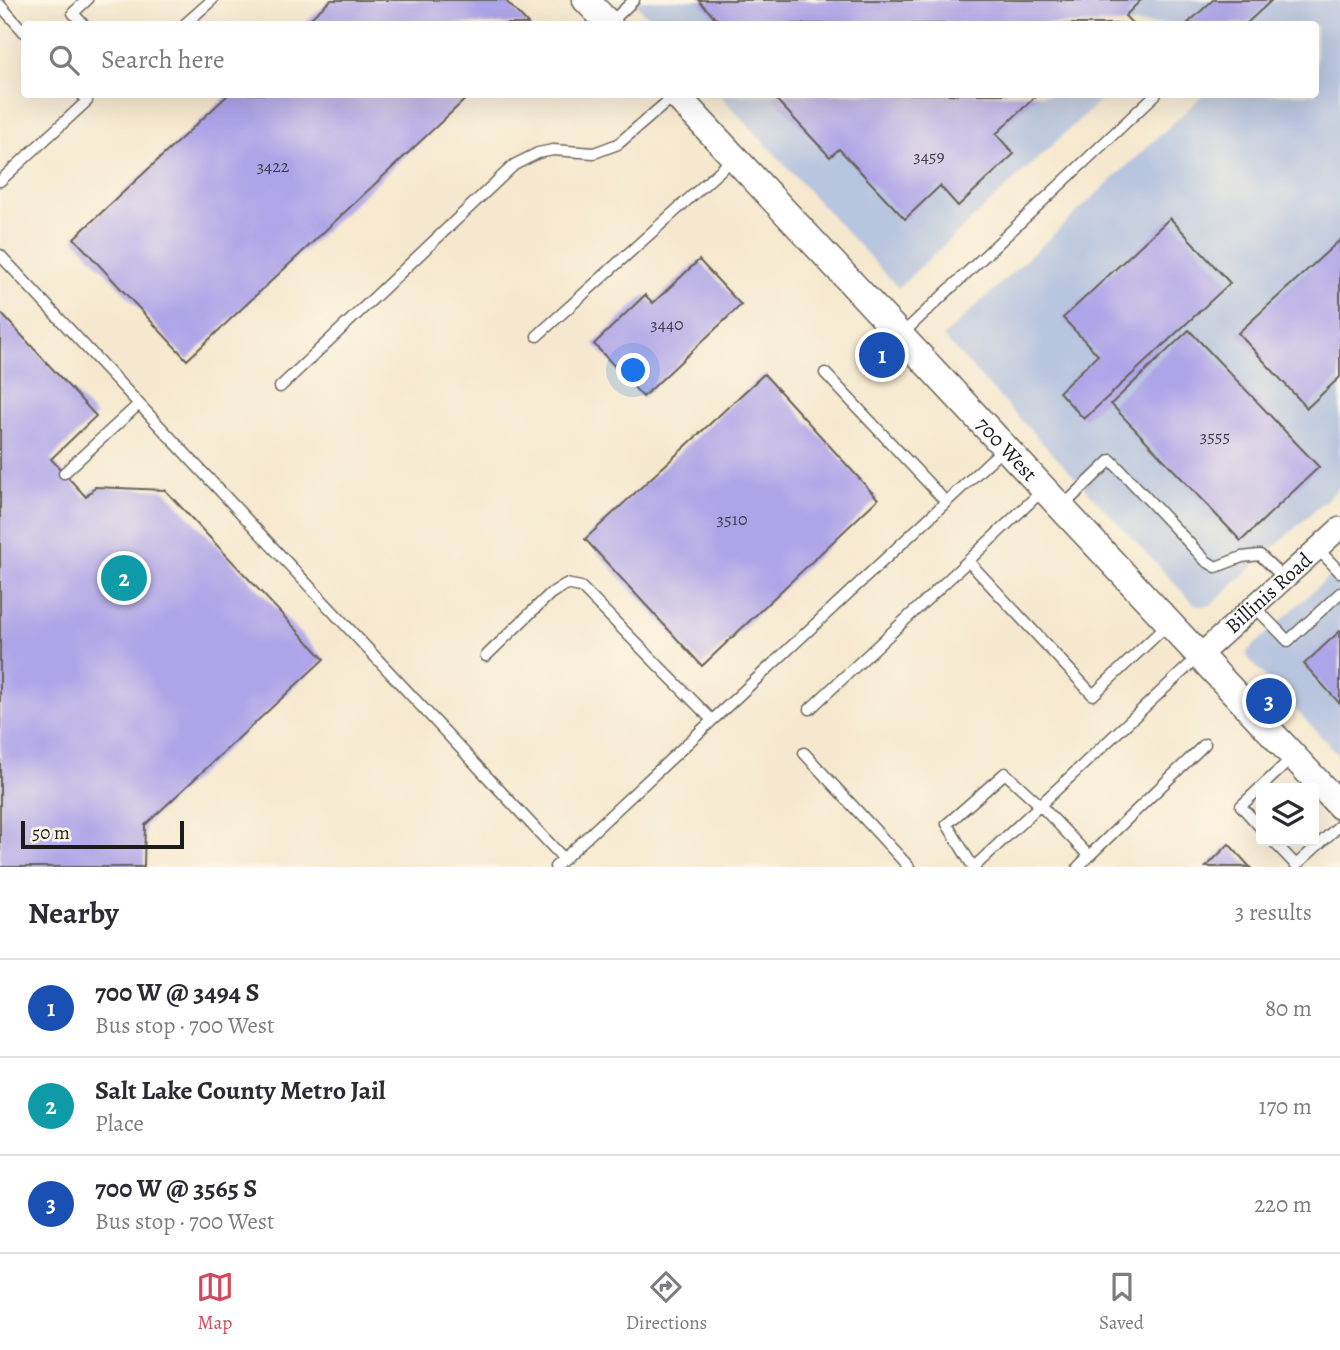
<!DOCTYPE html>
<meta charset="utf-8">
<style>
:root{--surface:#fff;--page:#f2f2f3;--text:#2b2b33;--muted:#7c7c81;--line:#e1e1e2;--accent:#d1495b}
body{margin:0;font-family:Alegreya,serif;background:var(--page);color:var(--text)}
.controls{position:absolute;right:21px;bottom:21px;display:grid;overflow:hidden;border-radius:7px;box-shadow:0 7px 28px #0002}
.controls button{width:63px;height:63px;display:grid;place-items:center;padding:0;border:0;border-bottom:2px solid var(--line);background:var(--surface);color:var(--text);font:35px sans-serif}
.scale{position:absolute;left:21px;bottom:18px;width:163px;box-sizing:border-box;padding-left:7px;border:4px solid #1c1c1c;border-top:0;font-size:19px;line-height:24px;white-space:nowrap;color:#1c1c1c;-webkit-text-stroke:5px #fcf5e5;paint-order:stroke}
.you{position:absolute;left:634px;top:371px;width:24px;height:24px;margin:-18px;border:5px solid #fff;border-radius:50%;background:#1a73e8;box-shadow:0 0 0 10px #1a73e833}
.badge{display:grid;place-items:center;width:46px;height:46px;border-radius:50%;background:var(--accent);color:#fff;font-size:23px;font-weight:700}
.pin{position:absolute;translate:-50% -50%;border:4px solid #fff;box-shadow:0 2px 7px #0006}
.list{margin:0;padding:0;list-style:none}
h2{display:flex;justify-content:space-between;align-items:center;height:91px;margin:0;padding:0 28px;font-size:30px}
h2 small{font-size:23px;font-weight:400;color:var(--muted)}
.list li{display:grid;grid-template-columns:46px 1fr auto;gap:21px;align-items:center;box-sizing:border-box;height:98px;padding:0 28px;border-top:2px solid var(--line)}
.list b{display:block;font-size:26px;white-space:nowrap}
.list p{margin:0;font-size:23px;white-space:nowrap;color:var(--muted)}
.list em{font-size:23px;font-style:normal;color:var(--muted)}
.icon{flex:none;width:38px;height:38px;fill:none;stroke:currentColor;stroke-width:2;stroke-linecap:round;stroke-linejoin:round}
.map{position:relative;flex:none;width:1340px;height:867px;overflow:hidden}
.search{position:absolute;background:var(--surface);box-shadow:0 7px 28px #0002;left:21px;right:21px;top:21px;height:77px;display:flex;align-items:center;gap:18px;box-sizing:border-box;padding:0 24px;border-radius:7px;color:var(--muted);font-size:26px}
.sheet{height:385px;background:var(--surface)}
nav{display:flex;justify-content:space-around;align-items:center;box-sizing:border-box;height:98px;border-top:2px solid var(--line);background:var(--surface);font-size:19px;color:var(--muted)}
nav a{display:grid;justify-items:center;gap:4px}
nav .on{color:var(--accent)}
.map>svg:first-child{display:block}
</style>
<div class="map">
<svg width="1340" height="867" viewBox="0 0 1340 867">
<rect width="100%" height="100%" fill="#fcf5e5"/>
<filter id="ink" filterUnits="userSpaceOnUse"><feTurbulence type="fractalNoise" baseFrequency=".0143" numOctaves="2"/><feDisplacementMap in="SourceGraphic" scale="14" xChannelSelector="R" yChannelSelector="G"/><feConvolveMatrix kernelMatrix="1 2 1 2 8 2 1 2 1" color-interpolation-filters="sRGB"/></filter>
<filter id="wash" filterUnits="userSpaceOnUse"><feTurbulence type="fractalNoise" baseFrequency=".00686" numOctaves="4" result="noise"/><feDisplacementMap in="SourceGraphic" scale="28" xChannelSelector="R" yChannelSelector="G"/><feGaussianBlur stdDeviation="1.57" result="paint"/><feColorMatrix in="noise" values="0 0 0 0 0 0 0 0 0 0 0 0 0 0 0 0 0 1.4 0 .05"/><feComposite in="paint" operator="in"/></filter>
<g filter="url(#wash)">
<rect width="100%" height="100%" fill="#f6e8ce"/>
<path fill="#b7c5de" d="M632 0H1340V487L1211 605 1201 606 1194 604 943 337 1203 95 1316 94V24H655Z
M720 95H1106L898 288Z
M1340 566V757L1248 658 1247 652Z"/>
<g id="blocks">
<path fill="#aea4e8" d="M331 0H505L528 24H304Z
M698 0H1141L1125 16 1133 24H721Z
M1213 0H1272L1246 24H1187Z
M229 94H471L187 360 74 238Z
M771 94H1038L996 134 1014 154 958 206 940 186 905 219 839 149 830 157Z
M1170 218 1230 283 1084 419 1059 392 1098 355 1063 318Z
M1340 240V377L1307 408 1238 333Z
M699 260 741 305 643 397 594 344 645 295 653 303Z
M0 312 96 416 51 459 86 497 95 487 165 490 324 659 145 825 144 867H0Z
M1189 330 1319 467 1241 541 1111 404Z
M764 374 878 499 702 666 585 539Z
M1340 631V704L1304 664Z
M1229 844 1250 867H1206Z"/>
</g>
</g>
<g filter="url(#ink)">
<use href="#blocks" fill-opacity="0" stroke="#68635a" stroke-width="2"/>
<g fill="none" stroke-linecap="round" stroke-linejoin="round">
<g stroke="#68635a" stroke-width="13">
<path id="service" d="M0 5 24 32
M83 24 73 13 87 0
M185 24 212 0
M609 24 634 0
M0 181 87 101 82 94
M0 255 139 404
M901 335 1156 94
M537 336 734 158
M825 373 946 502
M280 387 514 165 538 153 553 150 594 153 618 144 675 95
M64 473 139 404 564 859
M1043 490 968 561 1093 695 1168 624
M1062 507 1111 460 1206 561 1216 567 1242 557 1260 555 1284 578
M1317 548 1340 572
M1254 606 1288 641 1340 593
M486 656 550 594 566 584 581 587 712 720
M810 709 968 561
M804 753 909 867
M1261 828 1241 806 1293 757
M1273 841 1296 865 1340 825
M555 867 1004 448
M973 867 947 824 1005 773 1040 805 1089 856 1205 744
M974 867 1199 656
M1078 867 1089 856"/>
</g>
<g stroke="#68635a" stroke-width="24">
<g id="minor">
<path id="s1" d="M1199 656 1340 528"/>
</g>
</g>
<g stroke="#68635a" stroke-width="29">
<g id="tertiary">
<path d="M586 0 609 24"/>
<path id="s2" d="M675 94 1340 806"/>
</g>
</g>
<use href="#service" stroke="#fff" stroke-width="10"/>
<use href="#minor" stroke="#fff" stroke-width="21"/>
<use href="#tertiary" stroke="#fff" stroke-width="26"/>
</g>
</g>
<g text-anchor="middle" stroke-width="7" stroke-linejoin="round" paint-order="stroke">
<g font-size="18" fill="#403e4f">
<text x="929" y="162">3459</text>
<text x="273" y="172">3422</text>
<text x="667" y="330">3440</text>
<text x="1215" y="442">3555</text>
<text x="732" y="525">3510</text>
</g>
<g font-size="21" fill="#1c1c1c" stroke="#fcf5e5">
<text dy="7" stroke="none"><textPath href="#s2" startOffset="486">700 West</textPath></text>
<text dy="7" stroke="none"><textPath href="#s1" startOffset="94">Billinis Road</textPath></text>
</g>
</g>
</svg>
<div class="controls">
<button><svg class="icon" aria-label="layers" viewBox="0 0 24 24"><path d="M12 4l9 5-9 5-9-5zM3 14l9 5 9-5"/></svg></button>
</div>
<div class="scale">50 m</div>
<div class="you"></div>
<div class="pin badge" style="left:882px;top:355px;background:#1a4fb4">1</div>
<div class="pin badge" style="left:124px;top:578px;background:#0f9aa8">2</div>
<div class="pin badge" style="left:1269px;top:701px;background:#1a4fb4">3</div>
<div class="search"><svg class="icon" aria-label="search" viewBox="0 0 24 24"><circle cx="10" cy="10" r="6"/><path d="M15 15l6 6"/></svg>Search here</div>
</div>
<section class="sheet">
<h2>Nearby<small>3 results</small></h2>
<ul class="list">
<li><span class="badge" style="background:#1a4fb4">1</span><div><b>700 W @ 3494 S</b><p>Bus stop · 700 West</p></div><em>80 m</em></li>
<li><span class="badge" style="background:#0f9aa8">2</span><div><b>Salt Lake County Metro Jail</b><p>Place</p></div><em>170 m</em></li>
<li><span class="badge" style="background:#1a4fb4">3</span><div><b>700 W @ 3565 S</b><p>Bus stop · 700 West</p></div><em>220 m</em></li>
</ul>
</section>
<nav>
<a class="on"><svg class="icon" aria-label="map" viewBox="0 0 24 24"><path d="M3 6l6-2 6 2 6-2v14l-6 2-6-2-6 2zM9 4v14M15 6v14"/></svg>Map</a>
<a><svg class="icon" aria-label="directions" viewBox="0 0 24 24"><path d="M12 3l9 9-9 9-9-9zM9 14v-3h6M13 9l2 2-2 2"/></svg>Directions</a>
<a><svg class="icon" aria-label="saved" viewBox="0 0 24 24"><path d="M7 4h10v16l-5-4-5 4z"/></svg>Saved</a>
</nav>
